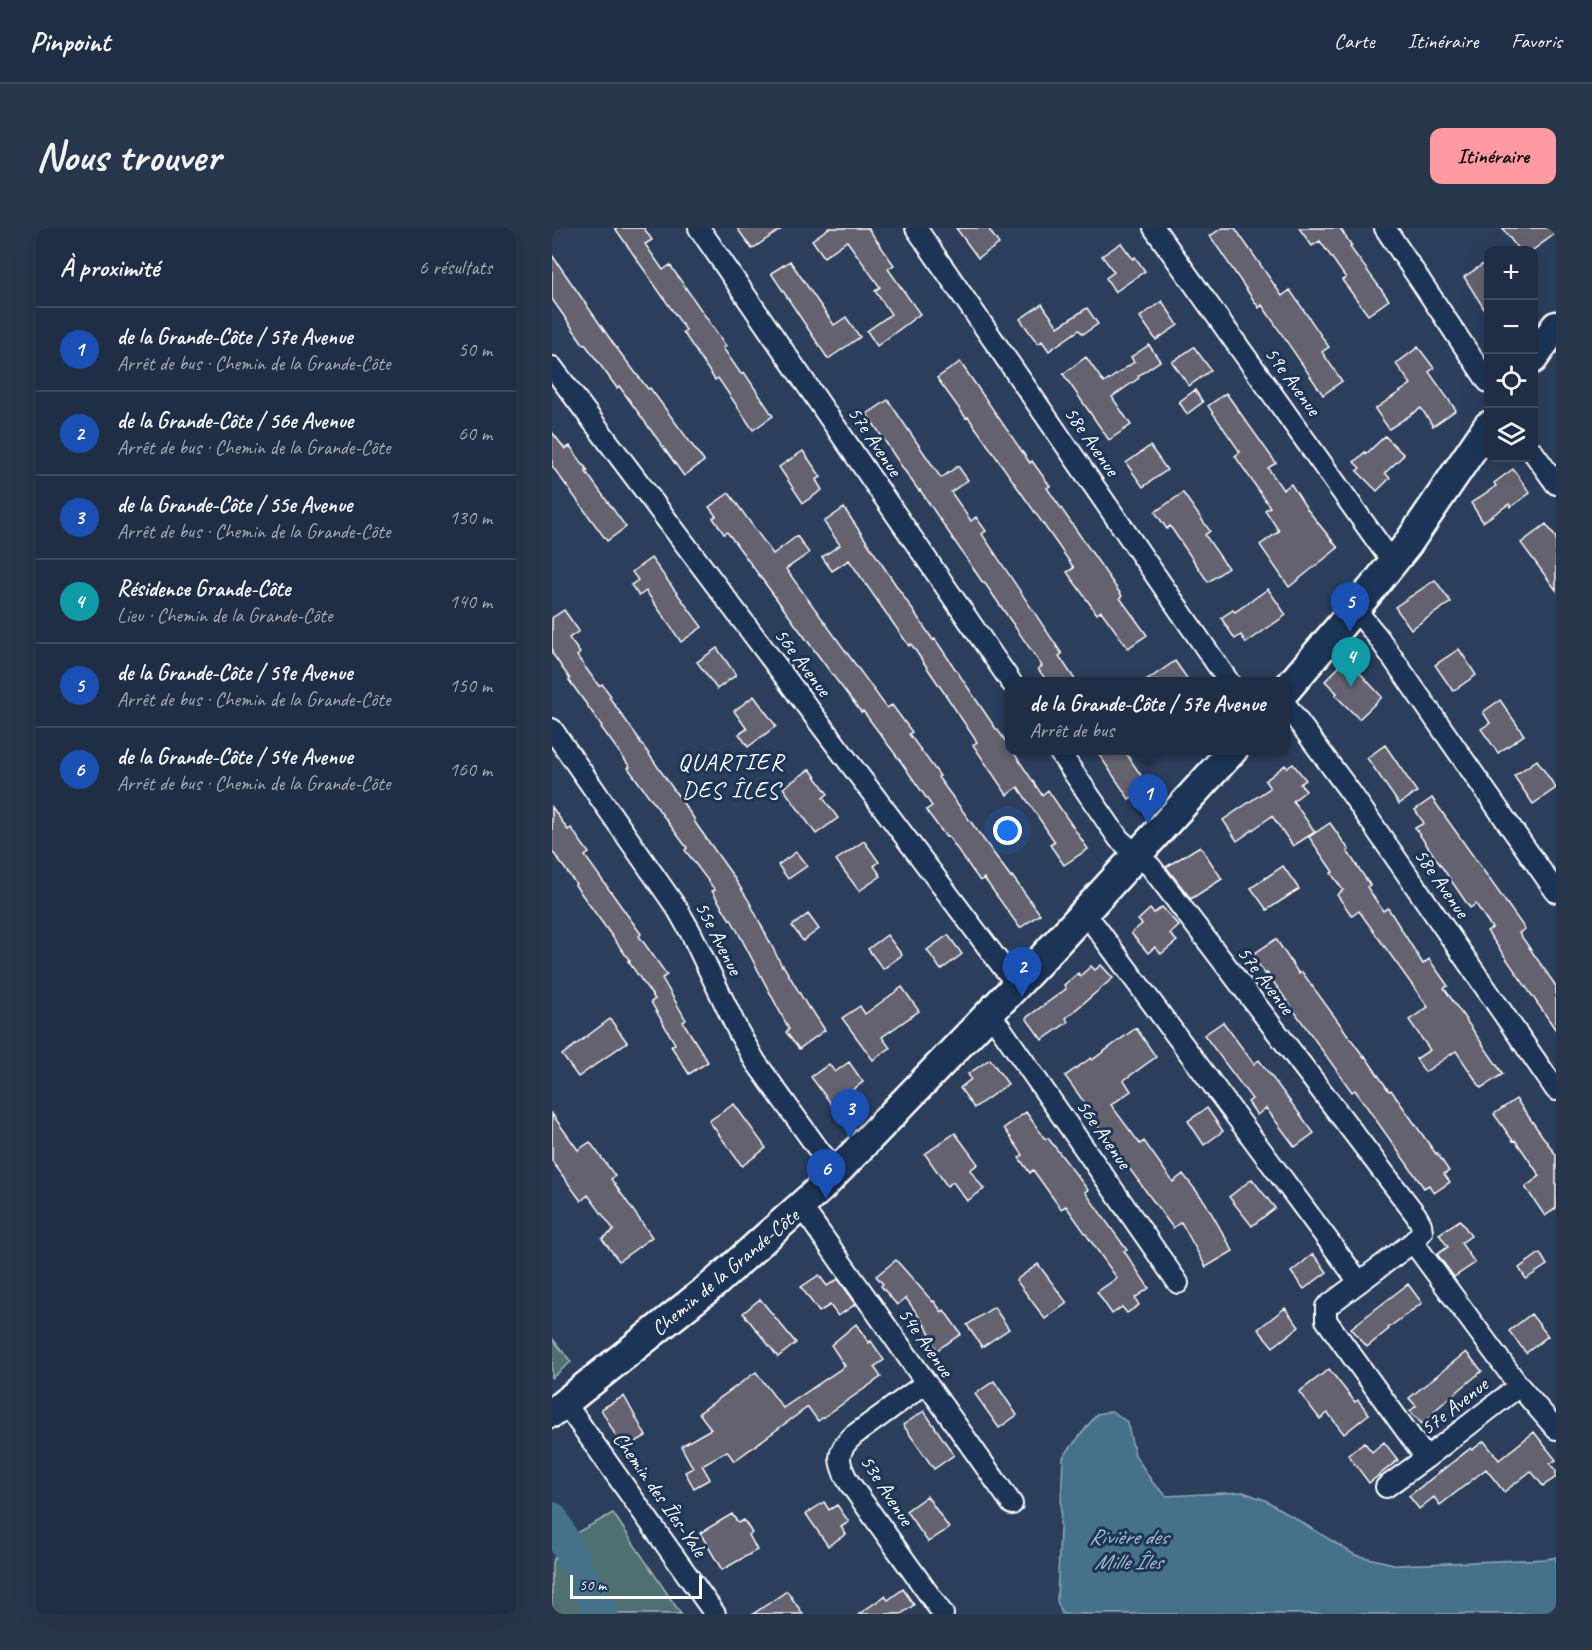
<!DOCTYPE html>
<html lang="fr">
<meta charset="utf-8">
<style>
:root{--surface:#202e45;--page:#28364c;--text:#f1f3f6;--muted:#a2a8b3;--line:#3d4a5e;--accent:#ff9aa2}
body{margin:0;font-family:Caveat,sans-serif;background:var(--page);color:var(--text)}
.controls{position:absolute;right:18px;top:18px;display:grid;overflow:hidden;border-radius:12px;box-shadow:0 6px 24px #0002}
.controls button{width:54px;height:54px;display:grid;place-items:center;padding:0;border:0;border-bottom:2px solid var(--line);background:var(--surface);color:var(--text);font:30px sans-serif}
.scale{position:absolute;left:18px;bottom:15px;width:132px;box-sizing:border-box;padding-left:6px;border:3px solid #fff;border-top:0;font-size:16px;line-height:21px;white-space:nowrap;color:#fff;-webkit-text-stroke:4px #1d3557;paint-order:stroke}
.you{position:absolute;left:456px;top:603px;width:21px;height:21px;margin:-15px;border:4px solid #fff;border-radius:50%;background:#1a73e8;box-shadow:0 0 0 9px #1a73e833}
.badge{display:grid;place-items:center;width:39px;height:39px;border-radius:50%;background:var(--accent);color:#fff;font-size:20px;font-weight:700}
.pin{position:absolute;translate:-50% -50px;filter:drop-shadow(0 2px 3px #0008)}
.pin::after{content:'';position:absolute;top:32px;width:21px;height:18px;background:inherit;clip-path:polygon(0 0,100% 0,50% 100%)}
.popup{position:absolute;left:453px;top:449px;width:285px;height:78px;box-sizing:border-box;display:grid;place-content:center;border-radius:12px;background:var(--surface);filter:drop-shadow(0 2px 4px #0005);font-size:20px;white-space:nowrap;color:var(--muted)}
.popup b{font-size:22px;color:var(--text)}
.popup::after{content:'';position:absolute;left:50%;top:100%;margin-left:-12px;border:12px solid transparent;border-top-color:var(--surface)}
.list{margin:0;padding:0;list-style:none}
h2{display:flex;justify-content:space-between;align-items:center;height:78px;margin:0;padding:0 24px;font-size:26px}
h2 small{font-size:20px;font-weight:400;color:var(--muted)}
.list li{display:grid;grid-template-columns:39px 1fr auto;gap:18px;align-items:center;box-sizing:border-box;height:84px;padding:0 24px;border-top:2px solid var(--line)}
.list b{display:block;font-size:22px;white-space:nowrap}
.list p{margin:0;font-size:20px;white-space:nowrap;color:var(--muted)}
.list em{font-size:20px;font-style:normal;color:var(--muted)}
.icon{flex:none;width:33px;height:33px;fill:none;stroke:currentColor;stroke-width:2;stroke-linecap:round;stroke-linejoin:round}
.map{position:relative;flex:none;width:1004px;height:1386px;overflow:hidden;border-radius:12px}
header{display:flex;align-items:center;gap:36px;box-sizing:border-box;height:84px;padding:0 30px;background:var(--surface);border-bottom:2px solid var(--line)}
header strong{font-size:28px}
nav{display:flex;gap:33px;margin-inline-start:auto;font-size:21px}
.intro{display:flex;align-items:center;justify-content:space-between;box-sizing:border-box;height:144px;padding:0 36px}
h1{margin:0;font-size:42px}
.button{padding:15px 27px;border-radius:12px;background:var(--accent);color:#111;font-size:21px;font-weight:700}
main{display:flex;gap:36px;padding:0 36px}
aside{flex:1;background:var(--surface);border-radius:12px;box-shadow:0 6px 24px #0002}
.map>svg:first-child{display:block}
</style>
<header>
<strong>Pinpoint</strong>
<nav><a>Carte</a><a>Itinéraire</a><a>Favoris</a></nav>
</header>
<div class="intro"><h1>Nous trouver</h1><a class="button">Itinéraire</a></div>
<main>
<aside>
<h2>À proximité<small>6 résultats</small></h2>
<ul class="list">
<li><span class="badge" style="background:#1a4fb4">1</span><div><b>de la Grande-Côte / 57e Avenue</b><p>Arrêt de bus · Chemin de la Grande-Côte</p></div><em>50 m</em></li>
<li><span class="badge" style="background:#1a4fb4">2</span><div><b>de la Grande-Côte / 56e Avenue</b><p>Arrêt de bus · Chemin de la Grande-Côte</p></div><em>60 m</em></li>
<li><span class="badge" style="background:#1a4fb4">3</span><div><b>de la Grande-Côte / 55e Avenue</b><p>Arrêt de bus · Chemin de la Grande-Côte</p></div><em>130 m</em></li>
<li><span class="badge" style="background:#0f9aa8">4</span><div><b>Résidence Grande-Côte</b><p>Lieu · Chemin de la Grande-Côte</p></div><em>140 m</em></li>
<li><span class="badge" style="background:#1a4fb4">5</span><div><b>de la Grande-Côte / 59e Avenue</b><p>Arrêt de bus · Chemin de la Grande-Côte</p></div><em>150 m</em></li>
<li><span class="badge" style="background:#1a4fb4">6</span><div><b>de la Grande-Côte / 54e Avenue</b><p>Arrêt de bus · Chemin de la Grande-Côte</p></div><em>160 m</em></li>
</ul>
</aside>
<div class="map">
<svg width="1004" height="1386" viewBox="0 0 1004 1386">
<rect width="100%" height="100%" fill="#2b3e5c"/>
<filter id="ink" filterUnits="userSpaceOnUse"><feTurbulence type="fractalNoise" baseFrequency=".0167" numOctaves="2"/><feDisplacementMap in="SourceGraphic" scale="12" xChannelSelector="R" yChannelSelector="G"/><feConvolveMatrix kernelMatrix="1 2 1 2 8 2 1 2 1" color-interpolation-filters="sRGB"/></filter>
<g filter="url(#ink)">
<path fill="#506f6f" stroke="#a8b7b7" stroke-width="1.5" d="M0 1110 19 1134 0 1150Z
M61 1285 129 1386H0V1334L15 1310Z"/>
<path fill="#45718b" stroke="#8faab9" stroke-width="1.5" d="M560 1183 575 1194 583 1227 601 1255 615 1268 691 1264 713 1272 803 1327 846 1337 996 1331 1004 1329V1386H510L505 1373 511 1229 545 1186Z"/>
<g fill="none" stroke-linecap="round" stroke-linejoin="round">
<path stroke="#45718b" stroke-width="32" d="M0 1290 50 1386"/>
</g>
<path fill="#656270" stroke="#fff" stroke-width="1.5" d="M63 0H92L100 12 93 16 111 42 118 37 174 118 171 120 189 146 192 144 221 188 201 202 166 150 163 152 131 104 134 102Z
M185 0H231L200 21Z
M277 0H316L342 37 336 41 368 86 325 118 315 103 339 86 323 63 328 59 295 13 272 29 260 12Z
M404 0H436L447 16 426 30Z
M670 0H683L730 68 738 62 777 119 770 124 790 153 771 167 710 77 707 80 658 8Z
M747 0H788L800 18 798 19 837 72 816 87 790 52 794 50 768 13 760 18Z
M950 0H1004V5L981 22H967Z
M569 15 581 31 583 29 593 43 563 64 554 50 562 44 550 28Z
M0 27 63 118 96 161 98 160 152 233 132 248 67 158 65 160 33 116 32 117 0 71Z
M238 33 282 97 294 89 308 109 276 131 219 45Z
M936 33V87L912 49Z
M610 73 626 97 604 112 588 89Z
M490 76 506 99 535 80 546 96 531 106 527 102 497 123 490 113 486 116 468 91Z
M597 117 608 133 586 148 587 150 560 169 579 197 557 212 511 146 534 129 552 155 582 134 579 129Z
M642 119 659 142 637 158 620 134Z
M866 119 882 140 877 144 904 182 881 198 869 180 837 201 823 181 859 156 844 136Z
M408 134 478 235 480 233 498 258 495 260 570 368 568 370 595 407 576 420 549 383 545 386 515 344 522 340 416 189 414 190 385 150Z
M643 162 651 174 635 186 627 174Z
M674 165 724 235 716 240 731 262 739 256 755 281 786 320 737 359 708 317 727 303 713 282 718 279 683 228 688 224 656 178Z
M336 172 389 250 406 238 416 252 399 264 419 293 424 289 434 303 430 306 510 426 507 428 524 453H495L486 441 490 438 432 354 431 355 368 262 367 263 348 236 315 186Z
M0 204 13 221 18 218 36 243 34 244 74 299 55 313 0 238Z
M833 208 852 227 833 245 838 250 825 263 805 243 808 240 802 234 813 224 814 226Z
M598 218 615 242 591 259 574 235Z
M251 223 269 249 264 252 270 262 251 275 227 239Z
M961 241 978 265 959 279 957 276 931 294 919 275 944 258 942 255Z
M177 265 221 326 245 308 257 325 234 341 335 480 340 477 360 504 357 506 388 548 386 549 459 649 460 648 488 686 468 700 432 650 428 653 396 608 394 609 374 582 380 578 349 534 311 483 309 484 279 445 179 309 175 304 172 306 161 290 164 288 157 279Z
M631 265 658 303 653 307 676 340 656 354 618 298 615 301 603 284Z
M292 280 381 412 383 411 444 501H445L458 519V522H460L490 567 496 562 536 621 512 637 498 617 503 614 466 559 455 567 421 517 425 514 395 469 359 416 357 418 297 332 280 343 270 329 288 317 272 294Z
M994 296 1004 310V362L969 315Z
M99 330 150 399 129 414 94 363 87 368 79 357 86 352 80 344Z
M883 352 899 374 859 401 843 379Z
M716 361 734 387 694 415 689 407 683 411 669 390 681 382 683 384Z
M12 382 27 403 17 410 28 425 25 428 47 458 50 456 59 468 57 469 88 512H87L143 592 142 593 181 648 197 673 230 738 231 737 257 781 258 779 273 802 247 821 234 804 237 801 179 691 178 692 160 663 163 662 133 622 135 620 76 540 78 539 49 499 50 498 17 452 18 451 0 425V390Z
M165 420 184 447 165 461 145 434Z
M907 421 924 447 901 463 883 437Z
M795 431 830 469 807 491 783 467 785 465 773 453Z
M623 433 637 453H594Z
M202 468 224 498 196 519 187 506 195 501 182 483Z
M948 472 972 507 946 525 929 501 938 495 931 484Z
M833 517 865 564 847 576 815 530Z
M544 522H572L596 558 577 571Z
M985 532 1004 560 981 576 962 548Z
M741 536 754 552 748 556 754 563 741 573 763 604 741 618 720 588 685 613 671 592 718 560 713 553 733 537 735 540Z
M258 541 276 566 271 570 286 590 264 606 231 560Z
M880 570 973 701 967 705 1004 758V802L935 703 940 700 924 676 918 680 863 600 872 595 863 582Z
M0 579 16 602 19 600 37 625 33 628 89 706 87 708 115 747 110 750 134 792 131 794 156 834 137 846 119 818 123 816 99 774 103 771 76 733H78L23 657 24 656 0 623Z
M778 595 797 622 795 623 818 657 815 659 831 683 836 680 871 736 877 731 896 758 892 760 951 846 929 860 904 823 873 844 864 831 878 822 857 792 876 779 807 683 800 688 785 667 791 662 779 645 781 644 757 609Z
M312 613 327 634 322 638 329 648 307 663 284 632Z
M648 618 670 651 639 671 614 639Z
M244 624 255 638 236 651 226 637Z
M731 638 747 661 715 682 699 660Z
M610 679 627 698 618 706 625 713 609 726 603 719 596 725 579 705 590 696 586 692 598 681 602 685Z
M256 686 267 701 251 713 240 698Z
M335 707 350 727 331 741 316 721Z
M396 707 410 726 389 742 375 722Z
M724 711 747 746 750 744 812 829 813 828 837 863 839 862 884 926 885 925 897 943 892 946 898 954 882 965 877 957 872 960 803 862 800 864 715 745 713 746 700 727Z
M549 737 561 750 514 790 516 794 490 812 474 790 514 761 512 757 526 745 528 748 539 738 543 742Z
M350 759 367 783 330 809 338 820 321 832 290 790 308 778 313 786Z
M58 791 75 814 26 849 10 827Z
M671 794 702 836 707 832 762 905 743 919 714 880 705 887 696 874 700 871 652 807Z
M584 800 604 829 572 852 579 863 559 877 588 916 592 913 621 954 631 946 653 974 681 1023 654 1039 629 994 621 1000 532 879 535 878 513 848 539 830 540 832Z
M438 831 456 856 422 880 408 860 419 851 416 846Z
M297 834 311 854 280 877 259 849 277 836 283 844Z
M964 871 1004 927V980L993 988 973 959 988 948 963 912 961 913 942 886Z
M182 876 214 920 190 938 157 893Z
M655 880 671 903 652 917 636 893Z
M474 884 493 911 496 910 536 962 533 964 575 1022 572 1023 597 1060 583 1070 587 1077 575 1085 570 1079 560 1086 545 1064 565 1050 514 978 509 981 481 942 478 945 467 930 471 927 452 900Z
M0 886 26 922 38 914 63 948 59 951 100 1009 67 1033 50 1011 62 1002 36 967 29 973 0 933Z
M403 905 426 936 418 942 432 961 415 973 401 954 395 958 373 926Z
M700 951 723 980 700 998 677 969Z
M908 992 919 1008 909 1015 923 1035 902 1049 885 1026 896 1019 887 1006Z
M988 1025 995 1037 974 1051 967 1040Z
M761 1026 775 1044 752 1061 739 1044Z
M344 1032 381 1074 382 1073 390 1084 392 1082 409 1106 385 1122 375 1107 378 1105 372 1096 354 1070 345 1077 329 1058 331 1056 324 1048Z
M486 1036 515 1075 493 1091 464 1052Z
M267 1047 275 1058 286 1051 304 1076 286 1088 278 1077 267 1084 249 1059Z
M856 1056 870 1075 836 1100 837 1101 815 1119 799 1100Z
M208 1071 244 1115 226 1129 191 1085Z
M442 1079 457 1101 430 1119 415 1097Z
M733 1080 747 1099 721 1119 706 1101Z
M979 1086 996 1108 974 1125 957 1103Z
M304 1096 317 1115 319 1113 332 1132 322 1139 329 1149 266 1193 256 1179 182 1233 175 1223 150 1237 158 1251 142 1260 133 1244 141 1240 129 1218 159 1201 147 1185 204 1144 231 1180 293 1138 279 1117Z
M914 1124 930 1143 882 1183 884 1185 870 1196 858 1183 864 1178 857 1170Z
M777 1141 803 1174 806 1172 817 1186 792 1206 776 1185 768 1191 747 1164Z
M442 1153 465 1187 447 1200 423 1166Z
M72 1168 94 1208 71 1221 49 1181Z
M372 1183 402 1227 382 1241 351 1197Z
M982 1204 1004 1232 998 1236 1004 1243V1249L991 1258 979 1243 952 1264 934 1241 888 1277 882 1269 867 1281 857 1268 919 1220 920 1222 932 1213 947 1232Z
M812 1214 820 1224 832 1214 846 1232 817 1255 796 1227Z
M375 1268 397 1300 376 1314 354 1283Z
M272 1274 277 1282 285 1277 297 1294 289 1299 294 1306 276 1318 254 1286Z
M180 1286 186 1295 192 1292 200 1305 197 1307 205 1322 170 1342 148 1305Z
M351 1361 362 1377 349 1386H307L333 1368 336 1372Z
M235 1363 251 1386H201Z"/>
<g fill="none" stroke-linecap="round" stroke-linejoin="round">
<g stroke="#fff" stroke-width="24">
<path id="minor" d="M147 0 459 454
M364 0 677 454
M602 0 830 320 842 332
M833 0 936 154
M0 139 450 738 466 756
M981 224 1004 256
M803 381 826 409 1004 664
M734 477 799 565 1004 862
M0 501 126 682 139 705 187 805 203 833 269 925 286 942
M506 522 567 611 599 639 864 987 869 996 870 1004 861 1014
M532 686 543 698 807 1054
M437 786 448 799 626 1055
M249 980 259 992 460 1276
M374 1155 302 1207C284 1223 285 1233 296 1253L391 1386
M13 1175 163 1386
M874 1230 774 1092V1079L861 1014 967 1158 1004 1201
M834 1259 874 1230 967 1158"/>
</g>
<g stroke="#fff" stroke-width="33">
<path id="secondary" d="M981 131 1004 98
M734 462 818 363 855 317 936 198
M0 1185 163 1055 270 959 485 736 681 522"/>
</g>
<use href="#minor" stroke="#1d3557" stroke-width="20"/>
<use href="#secondary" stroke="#1d3557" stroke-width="28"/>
</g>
</g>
<g text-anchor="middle" stroke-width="6" stroke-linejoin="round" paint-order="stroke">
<g font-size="21" fill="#fff" stroke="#1d3557">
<text transform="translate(741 153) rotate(54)" y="7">59e Avenue</text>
<text transform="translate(323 213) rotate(56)" y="7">57e Avenue</text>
<text transform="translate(540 213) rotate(55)" y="7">58e Avenue</text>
<text transform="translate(251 434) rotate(53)" y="7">56e Avenue</text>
<text transform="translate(890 655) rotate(55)" y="7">58e Avenue</text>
<text transform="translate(167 710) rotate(63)" y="7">55e Avenue</text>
<text transform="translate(714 752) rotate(53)" y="7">57e Avenue</text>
<text transform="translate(552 906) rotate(55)" y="7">56e Avenue</text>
<text transform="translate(173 1044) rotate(-40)" y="7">Chemin de la Grande-Côte</text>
<text transform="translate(374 1114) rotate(55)" y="7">54e Avenue</text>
<text transform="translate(902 1178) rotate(-38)" y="7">57e Avenue</text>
<text transform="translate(335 1262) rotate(57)" y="7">53e Avenue</text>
<text transform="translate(108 1266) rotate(55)" y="7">Chemin des Îles-Yale</text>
</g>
<g font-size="22" font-style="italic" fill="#abbfcb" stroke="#1d3557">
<text x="576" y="1316">Rivière des<tspan x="576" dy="25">Mille Îles</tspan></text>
</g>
<g font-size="24" letter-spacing="1.5" fill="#fff" stroke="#1d3557">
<text x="179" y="542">QUARTIER<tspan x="179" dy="28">DES ÎLES</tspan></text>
</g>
</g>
</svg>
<div class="controls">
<button>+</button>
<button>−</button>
<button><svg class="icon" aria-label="locate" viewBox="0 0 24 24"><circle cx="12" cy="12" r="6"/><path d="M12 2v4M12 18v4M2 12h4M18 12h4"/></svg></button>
<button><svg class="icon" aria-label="layers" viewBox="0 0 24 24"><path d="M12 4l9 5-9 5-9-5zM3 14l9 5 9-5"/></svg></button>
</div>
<div class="scale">50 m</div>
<div class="you"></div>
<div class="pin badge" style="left:596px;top:596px;background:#1a4fb4">1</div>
<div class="popup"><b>de la Grande-Côte / 57e Avenue</b>Arrêt de bus</div>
<div class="pin badge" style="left:470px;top:769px;background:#1a4fb4">2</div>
<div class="pin badge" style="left:298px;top:911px;background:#1a4fb4">3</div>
<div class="pin badge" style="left:799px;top:459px;background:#0f9aa8">4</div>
<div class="pin badge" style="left:798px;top:404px;background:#1a4fb4">5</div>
<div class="pin badge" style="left:274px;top:971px;background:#1a4fb4">6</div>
</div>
</main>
